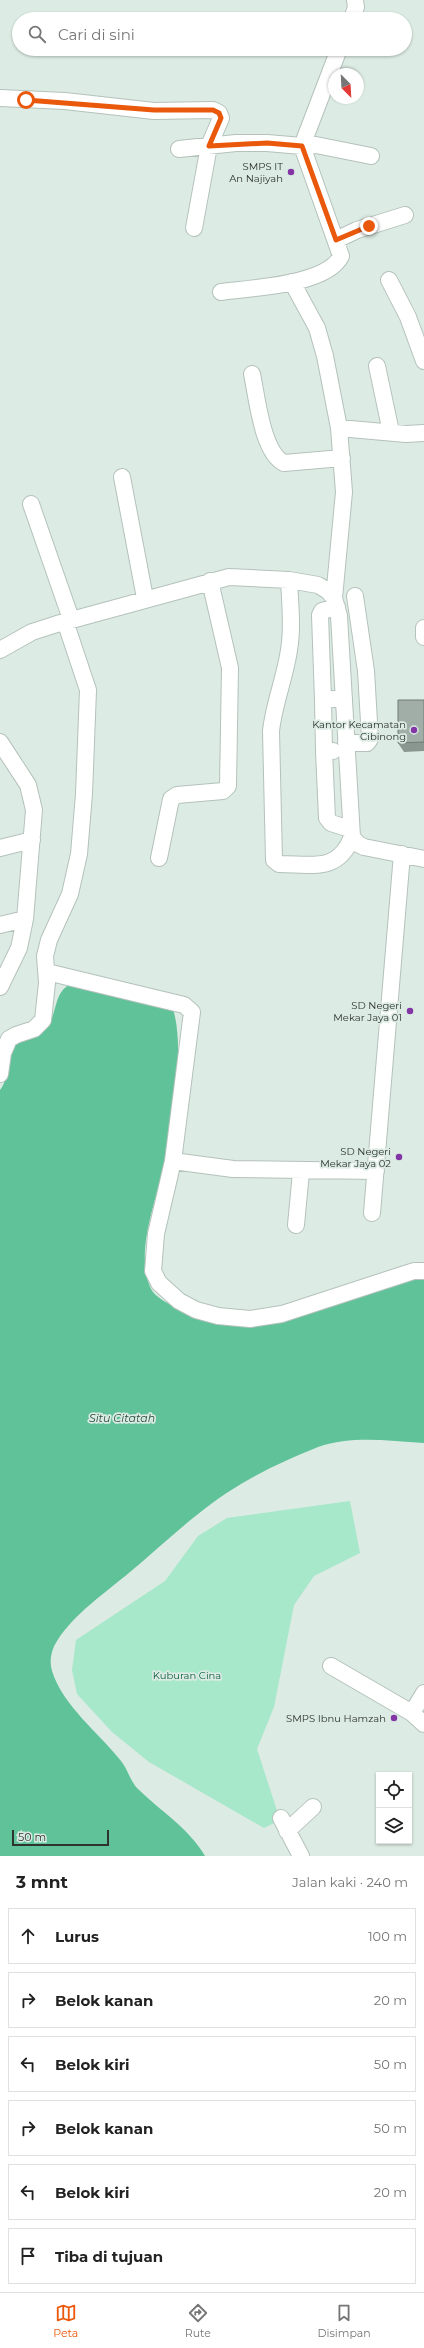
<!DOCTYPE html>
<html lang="id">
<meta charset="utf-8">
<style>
:root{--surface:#fff;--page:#f2f2f2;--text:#222;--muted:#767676;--line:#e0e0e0;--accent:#ea580c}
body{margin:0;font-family:Montserrat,sans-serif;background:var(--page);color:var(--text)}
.controls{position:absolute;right:12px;bottom:12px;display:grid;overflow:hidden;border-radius:0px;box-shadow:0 1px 3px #0004}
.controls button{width:36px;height:36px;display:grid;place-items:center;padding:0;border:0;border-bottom:1px solid var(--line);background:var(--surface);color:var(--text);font:20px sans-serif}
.compass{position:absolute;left:328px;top:68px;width:36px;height:36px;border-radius:50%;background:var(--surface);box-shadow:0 1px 3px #0004;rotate:156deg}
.scale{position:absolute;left:12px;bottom:10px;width:97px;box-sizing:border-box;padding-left:4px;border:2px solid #2e3330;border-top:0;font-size:11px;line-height:14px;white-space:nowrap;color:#2e3330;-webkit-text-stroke:3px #dcebe4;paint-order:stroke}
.stop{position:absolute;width:12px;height:12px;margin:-9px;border:3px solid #ea580c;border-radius:50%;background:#fff}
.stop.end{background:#ea580c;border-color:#fff;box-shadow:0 1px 4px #0008}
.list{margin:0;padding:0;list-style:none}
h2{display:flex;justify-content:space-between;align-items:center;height:52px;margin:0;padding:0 16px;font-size:17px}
h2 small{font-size:13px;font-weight:400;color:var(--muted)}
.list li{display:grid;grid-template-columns:26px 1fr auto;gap:12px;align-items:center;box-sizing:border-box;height:56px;margin:0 8px 8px;padding:0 8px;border:1px solid var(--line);border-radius:0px}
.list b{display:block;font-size:15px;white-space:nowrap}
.list em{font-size:13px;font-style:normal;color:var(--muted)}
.icon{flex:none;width:22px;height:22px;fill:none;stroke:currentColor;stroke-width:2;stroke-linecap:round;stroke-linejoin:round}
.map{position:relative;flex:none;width:424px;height:1856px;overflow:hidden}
.search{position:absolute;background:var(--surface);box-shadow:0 1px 3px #0004;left:12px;right:12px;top:12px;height:44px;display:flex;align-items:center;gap:10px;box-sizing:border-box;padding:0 14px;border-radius:22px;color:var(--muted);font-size:15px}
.sheet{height:436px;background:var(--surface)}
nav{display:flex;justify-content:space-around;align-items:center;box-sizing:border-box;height:56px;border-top:1px solid var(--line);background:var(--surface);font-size:11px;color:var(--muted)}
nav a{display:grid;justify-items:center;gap:2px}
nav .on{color:var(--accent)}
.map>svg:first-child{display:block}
</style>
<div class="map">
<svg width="424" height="1856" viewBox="0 0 424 1856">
<rect width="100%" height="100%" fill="#dcebe4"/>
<path fill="#a7e7ca" d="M350 1501 360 1553 314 1576 294 1605 274 1707 257 1749 280 1820 264 1828 149 1762 112 1732 77 1694 72 1670 76 1640 165 1581 198 1536 227 1518Z"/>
<path fill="#5fc299" d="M69 985 173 1009C186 1051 171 1130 162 1173 154 1208 135 1254 151 1289 160 1306 206 1319 224 1321 236 1322 261 1313 274 1310 324 1298 374 1287 424 1276V1443C388 1441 353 1435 318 1447 293 1457 264 1470 241 1484 200 1508 166 1542 130 1572 105 1593 75 1613 57 1641 51 1650 49 1661 52 1671 63 1706 99 1733 121 1761 127 1768 131 1782 137 1788 159 1810 189 1828 205 1856H0V1090C10 1078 4 1061 11 1049 20 1036 38 1040 47 1028 57 1014 54 993 69 985Z"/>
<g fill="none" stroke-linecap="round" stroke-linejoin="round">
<g stroke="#b4c2bb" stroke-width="18">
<path id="minor" d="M352 19 356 7 355 0
M0 98 65 101 154 111 213 110 219 113 221 118 209 146 194 228
M179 149 236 143H267L302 146 316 145 371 156
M336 240 357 230 405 215
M389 280 408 317 424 361
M292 282 317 328 325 356 339 428 344 492 334 598
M221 292C251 288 327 285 341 256L302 146 339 49
M377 366 391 432
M252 374C257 397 262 452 284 463L342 458
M339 428 406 434 424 433
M122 477 145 598
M31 504 71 619
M289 580C290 603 293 627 289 650 285 678 274 703 271 731L274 860 279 864C312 864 338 873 352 837
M337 607 322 611 320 615 323 700 344 698
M424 628V637
M0 650 32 632 57 624 229 577 289 580 318 585 328 591 334 598 339 616 352 837 358 844 364 847 424 859
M323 700 324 751H333
M0 742 28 785 34 810 25 919 19 948 0 987
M346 743H367L370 739 366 671 355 596
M324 751 327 818 331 823 350 829
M0 848 32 840
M159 858 171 799 177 795 223 791 228 786 230 668 210 581
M0 925 25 919
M47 972 184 1005 192 1012 173 1161 156 1234 153 1271 159 1283 179 1301 196 1310 218 1316 250 1319 282 1314 414 1271H424
M0 1074 3 1053 9 1039 16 1035 34 1029 43 1020 47 983 45 956 49 940 70 894 79 854 84 794 88 690 65 621
M173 1161 233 1169 376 1171
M372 1213 402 854
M296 1225 301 1172
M331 1666 412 1713 424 1724
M412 1713 424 1693
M281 1818 301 1856
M287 1831 313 1807"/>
</g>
<use href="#minor" stroke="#fff" stroke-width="16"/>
</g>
<path fill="#8a9690" d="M424 700V751L404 752 398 743Z"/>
<path fill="#a0aea7" stroke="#707a75" d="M398 700H424V742L398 743Z"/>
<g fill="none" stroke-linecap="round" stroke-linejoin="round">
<path stroke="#ea580c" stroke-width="5" d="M26 100 154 110H213L219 113 221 118 209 146 267 143 302 146 336 240 369 226"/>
</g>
<g fill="#8435a5" stroke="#dcebe4" stroke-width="1.5">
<circle cx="291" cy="172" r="4"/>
<circle cx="414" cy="730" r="4"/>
<circle cx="410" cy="1011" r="4"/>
<circle cx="399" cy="1157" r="4"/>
<circle cx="394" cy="1718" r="4"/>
</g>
<g text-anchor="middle" stroke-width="3.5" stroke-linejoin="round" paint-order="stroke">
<g font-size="10" fill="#2e3330" stroke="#dcebe4" text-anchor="end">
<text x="283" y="170">SMPS IT<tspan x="283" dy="12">An Najiyah</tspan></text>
<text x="406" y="728">Kantor Kecamatan<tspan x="406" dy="12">Cibinong</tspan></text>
<text x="402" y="1009">SD Negeri<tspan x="402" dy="12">Mekar Jaya 01</tspan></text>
<text x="391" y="1155">SD Negeri<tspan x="391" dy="12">Mekar Jaya 02</tspan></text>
<text x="386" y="1722">SMPS Ibnu Hamzah</text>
</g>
<g font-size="10" fill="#0e5d43" stroke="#dcebe4">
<text x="187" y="1679">Kuburan Cina</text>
</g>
<g font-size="11" font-style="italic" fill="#234d3c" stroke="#dcebe4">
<text x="122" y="1422">Situ Citatah</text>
</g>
</g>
</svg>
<div class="controls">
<button><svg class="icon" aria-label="locate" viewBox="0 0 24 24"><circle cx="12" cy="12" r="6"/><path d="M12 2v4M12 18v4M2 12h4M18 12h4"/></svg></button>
<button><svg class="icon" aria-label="layers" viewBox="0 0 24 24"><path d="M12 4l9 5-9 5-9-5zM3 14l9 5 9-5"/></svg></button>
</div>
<svg class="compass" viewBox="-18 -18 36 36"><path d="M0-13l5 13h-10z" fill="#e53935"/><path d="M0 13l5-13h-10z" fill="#767676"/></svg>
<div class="scale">50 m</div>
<div class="stop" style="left:26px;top:100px"></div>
<div class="stop end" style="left:369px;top:226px"></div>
<div class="search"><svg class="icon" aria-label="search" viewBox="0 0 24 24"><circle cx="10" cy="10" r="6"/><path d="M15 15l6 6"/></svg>Cari di sini</div>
</div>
<section class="sheet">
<h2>3 mnt<small>Jalan kaki · 240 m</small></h2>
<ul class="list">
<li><svg class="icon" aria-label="ahead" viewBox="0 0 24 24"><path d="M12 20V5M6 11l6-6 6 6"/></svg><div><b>Lurus</b></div><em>100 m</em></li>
<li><svg class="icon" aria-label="right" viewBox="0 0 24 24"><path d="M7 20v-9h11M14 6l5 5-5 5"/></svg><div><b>Belok kanan</b></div><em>20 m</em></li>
<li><svg class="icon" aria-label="left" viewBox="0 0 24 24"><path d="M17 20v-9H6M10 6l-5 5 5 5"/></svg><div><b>Belok kiri</b></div><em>50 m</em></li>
<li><svg class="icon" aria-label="right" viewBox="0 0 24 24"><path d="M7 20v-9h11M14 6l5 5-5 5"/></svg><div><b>Belok kanan</b></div><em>50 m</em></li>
<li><svg class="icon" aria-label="left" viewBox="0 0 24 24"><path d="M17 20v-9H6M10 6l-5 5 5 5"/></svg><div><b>Belok kiri</b></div><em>20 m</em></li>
<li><svg class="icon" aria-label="arrive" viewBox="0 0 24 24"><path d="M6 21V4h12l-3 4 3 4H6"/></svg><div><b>Tiba di tujuan</b></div></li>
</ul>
</section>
<nav>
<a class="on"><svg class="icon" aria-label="map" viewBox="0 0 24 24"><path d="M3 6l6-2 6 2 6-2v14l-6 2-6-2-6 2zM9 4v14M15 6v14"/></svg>Peta</a>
<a><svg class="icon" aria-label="directions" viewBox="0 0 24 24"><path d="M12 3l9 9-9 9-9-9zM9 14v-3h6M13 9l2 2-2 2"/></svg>Rute</a>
<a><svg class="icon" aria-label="saved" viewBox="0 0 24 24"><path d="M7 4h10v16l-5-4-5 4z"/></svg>Disimpan</a>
</nav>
